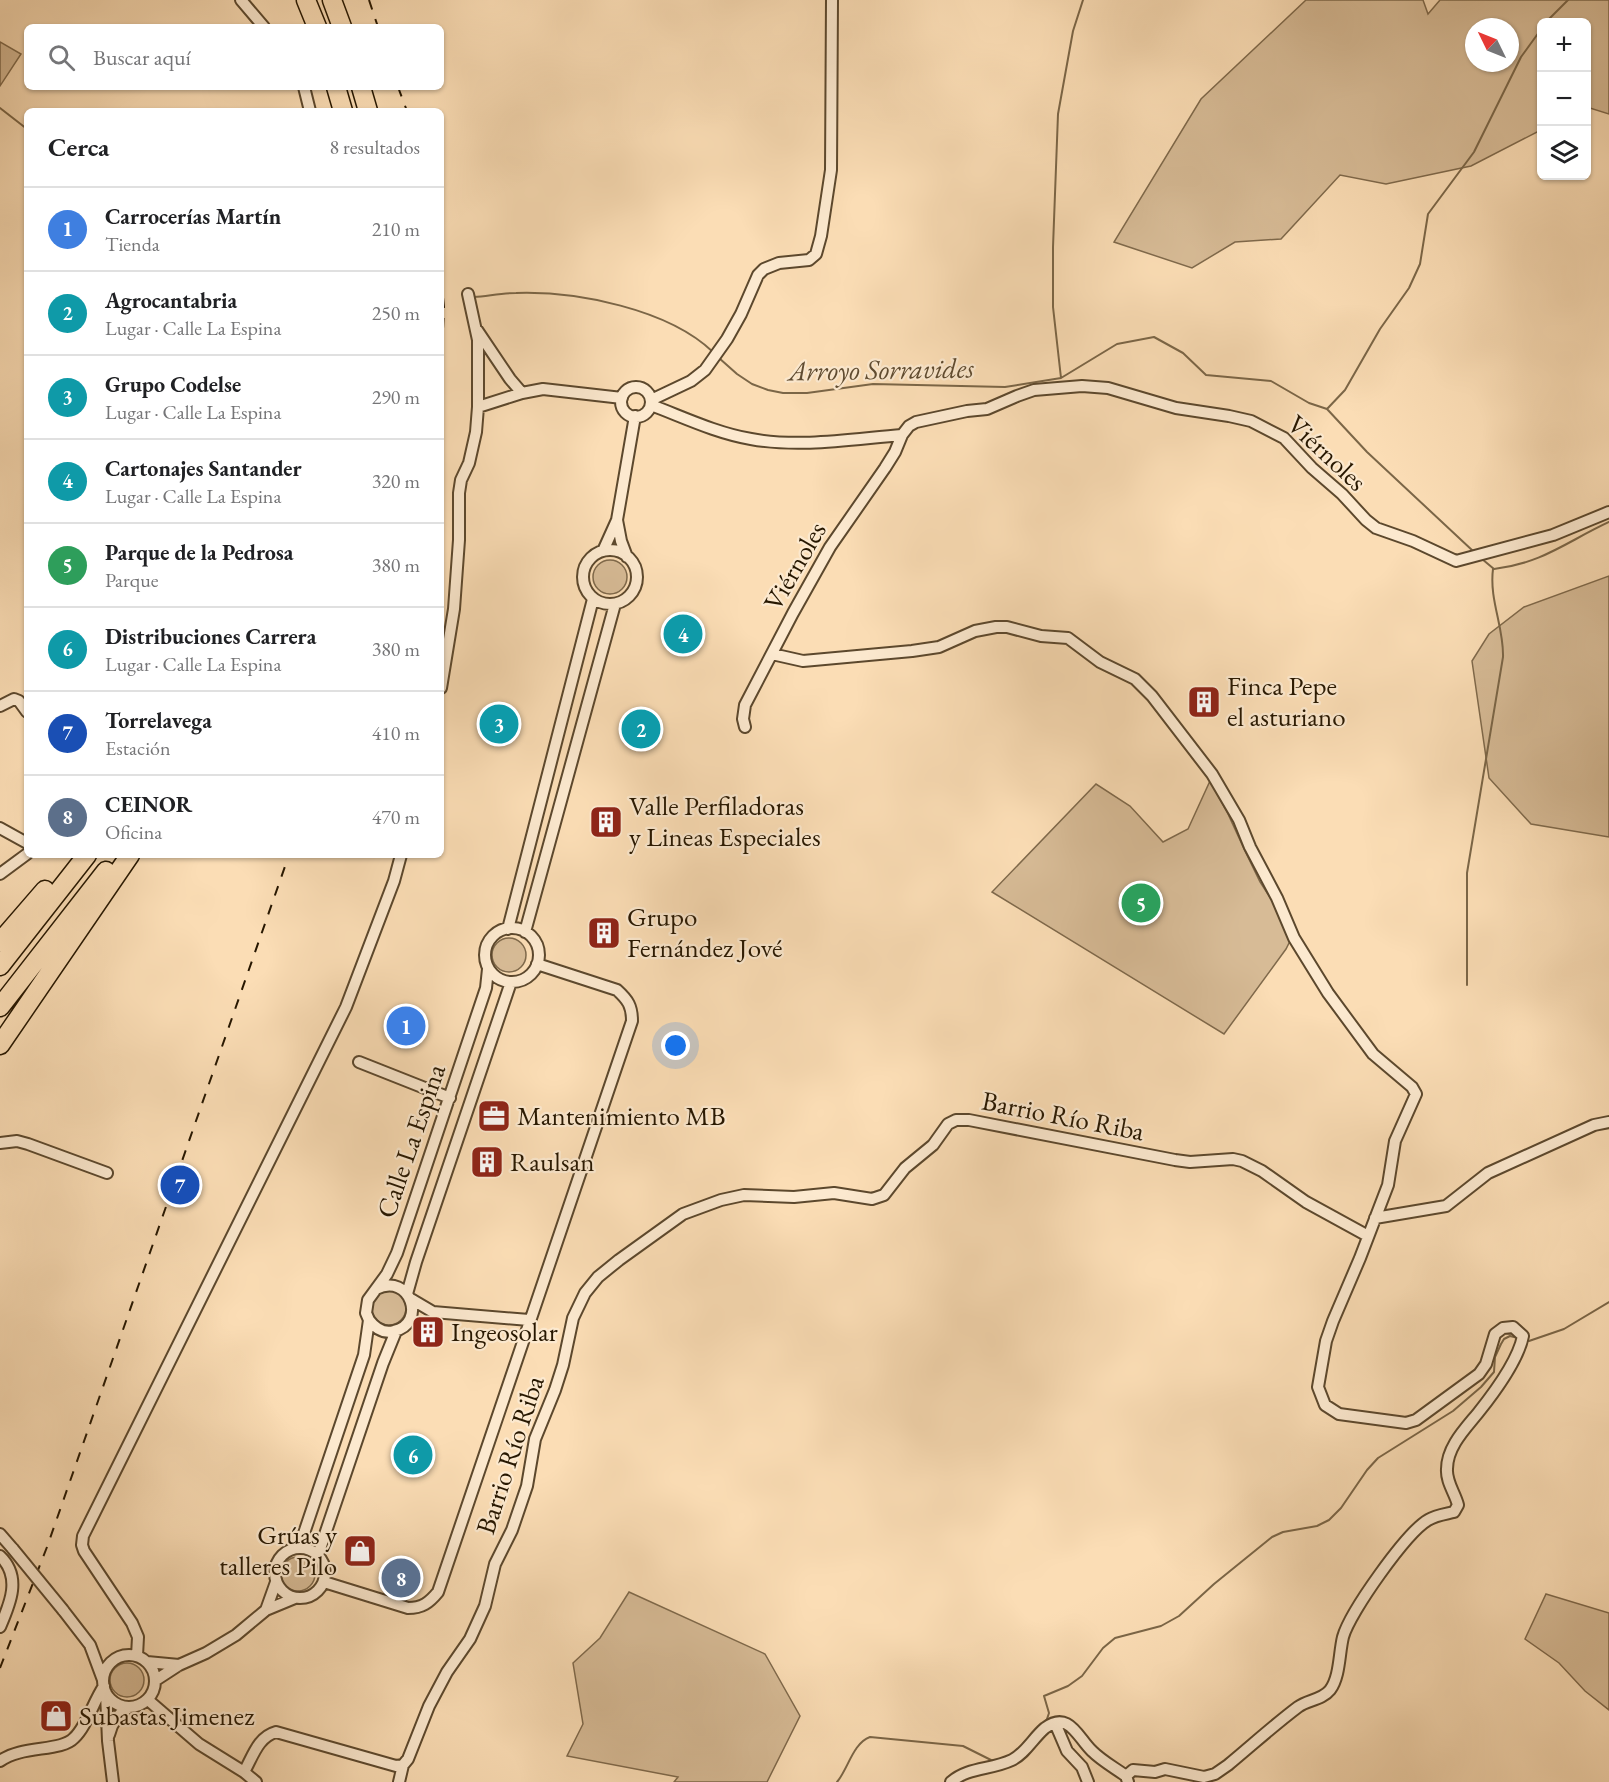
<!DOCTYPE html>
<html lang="es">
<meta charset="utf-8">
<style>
:root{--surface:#fff;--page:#f2f2f2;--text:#202124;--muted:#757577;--line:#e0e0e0;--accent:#8f2418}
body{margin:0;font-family:"EB Garamond",serif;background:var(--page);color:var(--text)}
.controls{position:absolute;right:18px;top:18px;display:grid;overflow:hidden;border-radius:9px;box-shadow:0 2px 4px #0004}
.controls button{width:54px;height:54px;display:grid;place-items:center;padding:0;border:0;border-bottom:2px solid var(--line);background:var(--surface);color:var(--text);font:30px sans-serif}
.compass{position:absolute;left:1465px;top:18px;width:54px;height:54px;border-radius:50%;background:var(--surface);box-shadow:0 2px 4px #0004;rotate:313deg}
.you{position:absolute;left:676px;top:1046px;width:21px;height:21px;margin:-15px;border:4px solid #fff;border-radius:50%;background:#1a73e8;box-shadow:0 0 0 9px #1a73e833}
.badge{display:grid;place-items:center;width:39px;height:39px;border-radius:50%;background:var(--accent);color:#fff;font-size:20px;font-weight:700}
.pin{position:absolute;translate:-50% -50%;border:3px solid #fff;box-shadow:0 2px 6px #0006}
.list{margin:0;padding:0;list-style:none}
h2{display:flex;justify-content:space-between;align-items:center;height:78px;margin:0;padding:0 24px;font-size:26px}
h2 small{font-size:20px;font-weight:400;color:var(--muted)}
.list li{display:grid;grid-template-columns:39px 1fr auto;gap:18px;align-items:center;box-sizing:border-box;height:84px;padding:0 24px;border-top:2px solid var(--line)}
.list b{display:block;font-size:22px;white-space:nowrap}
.list p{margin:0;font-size:20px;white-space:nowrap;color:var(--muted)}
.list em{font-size:20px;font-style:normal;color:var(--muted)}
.icon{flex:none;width:33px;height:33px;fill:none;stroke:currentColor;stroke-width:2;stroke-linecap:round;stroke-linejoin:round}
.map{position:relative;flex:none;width:1609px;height:1782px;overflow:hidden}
.search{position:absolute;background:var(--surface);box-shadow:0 2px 4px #0004;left:24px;top:24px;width:420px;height:66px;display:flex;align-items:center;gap:15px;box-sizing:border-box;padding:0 21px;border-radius:9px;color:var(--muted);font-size:22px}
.panel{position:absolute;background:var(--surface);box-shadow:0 2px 4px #0004;left:24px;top:108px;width:420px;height:750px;border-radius:9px}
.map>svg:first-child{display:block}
</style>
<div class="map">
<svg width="1609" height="1782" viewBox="0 0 1609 1782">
<rect width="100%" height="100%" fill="#fbddb5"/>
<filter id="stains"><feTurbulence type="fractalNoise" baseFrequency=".00333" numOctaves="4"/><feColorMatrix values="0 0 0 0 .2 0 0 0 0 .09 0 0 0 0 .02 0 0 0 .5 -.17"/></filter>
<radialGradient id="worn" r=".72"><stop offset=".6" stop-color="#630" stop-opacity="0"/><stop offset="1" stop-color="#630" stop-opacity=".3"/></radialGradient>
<path fill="#d7bb96" stroke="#7f694b" stroke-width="1.5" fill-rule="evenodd" d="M1306 0H1423L1428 14 1440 0H1609V114L1590 108 1587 109 1586 22H1542L1541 130 1471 166 1386 184 1340 175 1281 239 1235 242 1192 268 1114 242 1201 99ZM1474 27H1510V63H1474Z
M0 42 21 54 0 86Z
M593 577a17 17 0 1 1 34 0a17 17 0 1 1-34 0Z
M1609 576V837L1531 824 1489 778 1472 661 1489 634 1524 607Z
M1210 781 1228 814 1245 851 1260 882 1280 913 1291 939 1286 949 1224 1034 992 892 1096 784 1130 806 1163 842 1188 829Z
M492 955a17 17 0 1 1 34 0a17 17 0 1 1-34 0Z
M372 1308a17 17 0 1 1 34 0a17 17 0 1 1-34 0Z
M281 1574a17 17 0 1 1 34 0a17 17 0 1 1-34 0Z
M629 1592 765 1654 800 1716 767 1782H674L678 1777 567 1756 583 1724 573 1663 600 1638Z
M1546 1594 1609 1613V1710L1585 1691 1559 1663 1525 1639Z
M110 1680a17 17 0 1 1 34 0a17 17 0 1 1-34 0Z"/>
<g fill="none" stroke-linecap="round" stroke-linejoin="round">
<path stroke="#7b6647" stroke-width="2" d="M1546 22 1568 0
M0 108 27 129
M474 297C488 296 502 293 516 293 577 291 668 309 713 352
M719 358 737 374 752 384 768 390 783 393H807L873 384 1005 387 1061 378 1117 344 1154 337 1183 353 1206 375 1271 381 1309 403 1327 409 1367 452 1473 551
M1061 378 1053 307V247L1058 114 1073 31 1083 0
M1327 409 1345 390 1380 329 1409 288 1420 264 1428 214 1474 152 1521 57 1542 28
M1482 559 1494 569
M1494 569C1543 563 1566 542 1609 522
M1467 985V873L1503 657C1504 627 1489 600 1493 569
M1526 1340 1529 1341 1564 1329 1609 1302
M1046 1722 1049 1713 1044 1696 1068 1686 1082 1676 1103 1648 1115 1638 1161 1626 1179 1616 1214 1584 1272 1537 1283 1532 1317 1526 1329 1520 1341 1508 1367 1470 1378 1458 1453 1411 1481 1387 1494 1372 1495 1357 1501 1344 1504 1339 1510 1336 1518 1338
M1016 1752 1030 1736
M837 1782C848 1769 853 1743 870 1737L963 1746 991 1760 997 1761"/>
<g stroke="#5c482d" stroke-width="14">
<path id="street" d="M241 0 264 27
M304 87 310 111
M477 330 510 379 522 393
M621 402a15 15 0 1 1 30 0a15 15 0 1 1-30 0Z
M651 400 691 381 705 370 727 339 741 314 758 275 764 269 779 263 809 260 816 254 821 236 831 170 832 0
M651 405C683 417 716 433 751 439 800 448 852 439 902 435
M478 407 522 393 543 389 622 398
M617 520 621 541 627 557
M583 577a27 27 0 1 1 54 0a27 27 0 1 1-54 0Z
M603 551 617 520 635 416
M772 654 803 661 912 651 939 647 975 631 996 627H1007L1041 636 1068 638 1100 662 1135 679 1152 696 1212 774 1239 820 1250 847 1277 898 1294 938 1328 993 1373 1054 1412 1087 1416 1094 1395 1141 1388 1185 1360 1258 1333 1321 1326 1341 1318 1387 1325 1405 1339 1414 1406 1423 1416 1420 1479 1374 1486 1364 1495 1334 1503 1328 1513 1327 1523 1336C1518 1361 1494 1393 1478 1413 1465 1429 1447 1447 1447 1469 1446 1482 1455 1493 1458 1505L1454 1512C1446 1514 1436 1515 1428 1520 1406 1533 1350 1612 1343 1637 1339 1653 1340 1677 1330 1690 1322 1700 1307 1700 1298 1707 1274 1725 1251 1746 1228 1765L1215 1774 1204 1777 1165 1769 1155 1772 1133 1770 1126 1776
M441 688 454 609 459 540V493L461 480 469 463 476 432 478 407V340L468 294
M0 706 14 699 19 701 27 712
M745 727 743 719 745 705 793 613 830 547 885 468 895 452 902 435 909 426 916 422 967 411 987 409 1017 396 1034 390 1082 386 1108 388 1176 408 1229 416 1251 421 1284 438 1312 468 1342 494 1366 520 1376 528 1413 541 1456 561 1553 535 1609 512
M0 828 27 843
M0 874 27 854
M485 955a27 27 0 1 1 54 0a27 27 0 1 1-54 0Z
M508 929 593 599
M525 932 615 604
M359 1062 450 1098
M0 1143 17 1141 28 1144 107 1173
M1375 1218 1446 1206 1488 1173 1594 1125 1609 1122
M407 1294 416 1262 511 982
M411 1299 433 1312 529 1320
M369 1320C375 1328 383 1334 394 1331 427 1324 411 1272 376 1289
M0 1534 13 1549
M275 1573a25 25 0 1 1 50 0a25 25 0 1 1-50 0Z
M299 1548 364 1355 369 1320 366 1313 368 1300 387 1274 397 1253 486 988 488 969
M318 1555 383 1363 396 1331
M0 1556C22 1577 10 1604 0 1627
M324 1582 408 1608C422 1608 429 1603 438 1592L632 1021C632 1006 628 1000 617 990L537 964
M63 1610 90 1645 103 1680
M266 1610 276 1582
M103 1681a26 26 0 1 1 52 0a26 26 0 1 1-52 0Z
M137 1656 138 1637 132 1623 84 1551 82 1545 83 1536 346 1007 394 881 401 855
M147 1662 179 1665
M156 1680 179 1665 206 1653 236 1635 266 1610 295 1598
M106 1693 108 1741 113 1782
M148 1700 199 1744 244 1772 256 1782
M1055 1723 1067 1751 1082 1767 1088 1782
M109 1735C112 1722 118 1713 130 1707
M0 1761C22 1745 61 1752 74 1738 87 1726 93 1702 104 1686
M244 1772C253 1756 258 1737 276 1732L396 1766 403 1765 408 1759 429 1706 447 1672 470 1639 485 1606 495 1564 512 1530 527 1486 535 1439 555 1390 563 1365 573 1318 585 1293 598 1277 619 1260 683 1214 721 1200 744 1195 794 1197 834 1193 872 1199 884 1195 905 1168 933 1145 948 1124 956 1120H969L1175 1160 1190 1162 1233 1159 1242 1161 1262 1171 1306 1202 1368 1236
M399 1782 403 1765
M951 1782C968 1767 991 1770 1012 1760 1026 1753 1033 1738 1045 1728 1069 1710 1078 1738 1092 1751 1102 1761 1115 1768 1126 1776L1128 1782"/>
</g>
<g stroke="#271700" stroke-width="21">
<path id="highway" d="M306 0 317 27
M332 0 342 27
M336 87 343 111
M361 87 368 111
M0 942 45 890
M0 966 87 855
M0 1007 106 871
M0 1045 130 855"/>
</g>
<use href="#street" stroke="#fce9cf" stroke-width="10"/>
<use href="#highway" stroke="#fbddb5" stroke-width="18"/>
<path stroke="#271700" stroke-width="2" stroke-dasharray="10 10" stroke-linecap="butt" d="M369 0 378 27
M398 87 407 111
M441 278 444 307 441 376
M0 1668 47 1547 289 855"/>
<g stroke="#5c482d" stroke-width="14" stroke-linecap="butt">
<path id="street-bridge" d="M13 1549 63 1610"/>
</g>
<use href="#street-bridge" stroke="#fce9cf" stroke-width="10"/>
</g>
<defs>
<g id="building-square" transform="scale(1.725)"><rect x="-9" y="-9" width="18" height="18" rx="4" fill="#8f2418" stroke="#fce9cf"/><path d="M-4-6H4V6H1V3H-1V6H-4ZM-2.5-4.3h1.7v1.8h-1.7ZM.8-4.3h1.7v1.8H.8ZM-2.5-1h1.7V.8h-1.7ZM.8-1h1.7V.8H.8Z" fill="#fff"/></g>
<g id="office-square" transform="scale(1.725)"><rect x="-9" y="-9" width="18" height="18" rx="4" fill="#8f2418" stroke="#fce9cf"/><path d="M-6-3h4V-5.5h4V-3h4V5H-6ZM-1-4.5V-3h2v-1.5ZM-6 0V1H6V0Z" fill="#fff"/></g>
<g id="shop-square" transform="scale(1.725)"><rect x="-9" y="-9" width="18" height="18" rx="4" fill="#8f2418" stroke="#fce9cf"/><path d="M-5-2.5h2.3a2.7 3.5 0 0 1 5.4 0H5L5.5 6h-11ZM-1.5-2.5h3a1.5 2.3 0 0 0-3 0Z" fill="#fff"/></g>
</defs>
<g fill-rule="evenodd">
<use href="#building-square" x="1204" y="702"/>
<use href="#building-square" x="606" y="822"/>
<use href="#building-square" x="604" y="933"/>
<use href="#office-square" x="494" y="1116"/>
<use href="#building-square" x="487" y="1162"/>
<use href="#building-square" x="428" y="1332"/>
<use href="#shop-square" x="360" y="1551"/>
<use href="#shop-square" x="56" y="1716"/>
</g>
<g text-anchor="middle" stroke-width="4.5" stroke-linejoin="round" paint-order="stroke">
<g font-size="27" fill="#271700" stroke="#fce9cf">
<text transform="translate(1327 453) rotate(43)" y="9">Viérnoles</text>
<text transform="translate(795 566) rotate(-60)" y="9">Viérnoles</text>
<text transform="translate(1063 1116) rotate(11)" y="9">Barrio Río Riba</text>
<text transform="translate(411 1141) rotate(-71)" y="9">Calle La Espina</text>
<text transform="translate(510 1455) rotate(-72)" y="9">Barrio Río Riba</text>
</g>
<g font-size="27" fill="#271700" stroke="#fce9cf" text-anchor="start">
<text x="1227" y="695">Finca Pepe<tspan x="1227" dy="31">el asturiano</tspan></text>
<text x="629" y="815">Valle Perfiladoras<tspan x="629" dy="31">y Lineas Especiales</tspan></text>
<text x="627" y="926">Grupo<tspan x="627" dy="31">Fernández Jové</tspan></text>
<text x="517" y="1125">Mantenimiento MB</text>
<text x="510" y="1171">Raulsan</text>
<text x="451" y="1341">Ingeosolar</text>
<text x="337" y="1544" text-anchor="end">Grúas y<tspan x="337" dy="31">talleres Pilo</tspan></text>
<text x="79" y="1725">Subastas Jimenez</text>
</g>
<g font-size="28" font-style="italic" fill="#5f4b30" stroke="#fce9cf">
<text transform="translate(881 369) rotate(-1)" y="10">Arroyo Sorravides</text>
</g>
</g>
<rect width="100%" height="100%" filter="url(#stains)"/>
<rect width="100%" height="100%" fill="url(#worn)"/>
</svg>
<div class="controls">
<button>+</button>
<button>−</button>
<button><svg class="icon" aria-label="layers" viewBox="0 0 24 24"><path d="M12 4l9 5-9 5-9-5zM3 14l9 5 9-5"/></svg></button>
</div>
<svg class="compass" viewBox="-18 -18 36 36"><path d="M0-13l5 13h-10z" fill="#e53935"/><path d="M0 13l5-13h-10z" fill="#757577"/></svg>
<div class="you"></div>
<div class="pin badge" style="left:406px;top:1026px;background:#3f7fe0">1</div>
<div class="pin badge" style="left:641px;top:729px;background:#0f9aa8">2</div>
<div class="pin badge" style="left:499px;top:724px;background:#0f9aa8">3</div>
<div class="pin badge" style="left:683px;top:634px;background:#0f9aa8">4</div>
<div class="pin badge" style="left:1141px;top:903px;background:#2e9e5b">5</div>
<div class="pin badge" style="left:413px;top:1455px;background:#0f9aa8">6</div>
<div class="pin badge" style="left:180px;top:1185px;background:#1a4fb4">7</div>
<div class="pin badge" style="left:401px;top:1578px;background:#5c6f8a">8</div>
<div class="search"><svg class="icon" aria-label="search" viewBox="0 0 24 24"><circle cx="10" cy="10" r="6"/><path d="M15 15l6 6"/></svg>Buscar aquí</div>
<section class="panel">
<h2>Cerca<small>8 resultados</small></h2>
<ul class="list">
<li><span class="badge" style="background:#3f7fe0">1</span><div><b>Carrocerías Martín</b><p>Tienda</p></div><em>210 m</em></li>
<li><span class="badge" style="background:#0f9aa8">2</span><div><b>Agrocantabria</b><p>Lugar · Calle La Espina</p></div><em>250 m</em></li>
<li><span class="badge" style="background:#0f9aa8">3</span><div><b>Grupo Codelse</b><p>Lugar · Calle La Espina</p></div><em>290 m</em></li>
<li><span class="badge" style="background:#0f9aa8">4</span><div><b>Cartonajes Santander</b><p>Lugar · Calle La Espina</p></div><em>320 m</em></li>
<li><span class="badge" style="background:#2e9e5b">5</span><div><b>Parque de la Pedrosa</b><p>Parque</p></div><em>380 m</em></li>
<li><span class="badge" style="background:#0f9aa8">6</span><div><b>Distribuciones Carrera</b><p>Lugar · Calle La Espina</p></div><em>380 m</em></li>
<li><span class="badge" style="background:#1a4fb4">7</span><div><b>Torrelavega</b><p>Estación</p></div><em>410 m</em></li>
<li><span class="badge" style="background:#5c6f8a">8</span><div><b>CEINOR</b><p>Oficina</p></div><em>470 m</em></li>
</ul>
</section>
</div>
